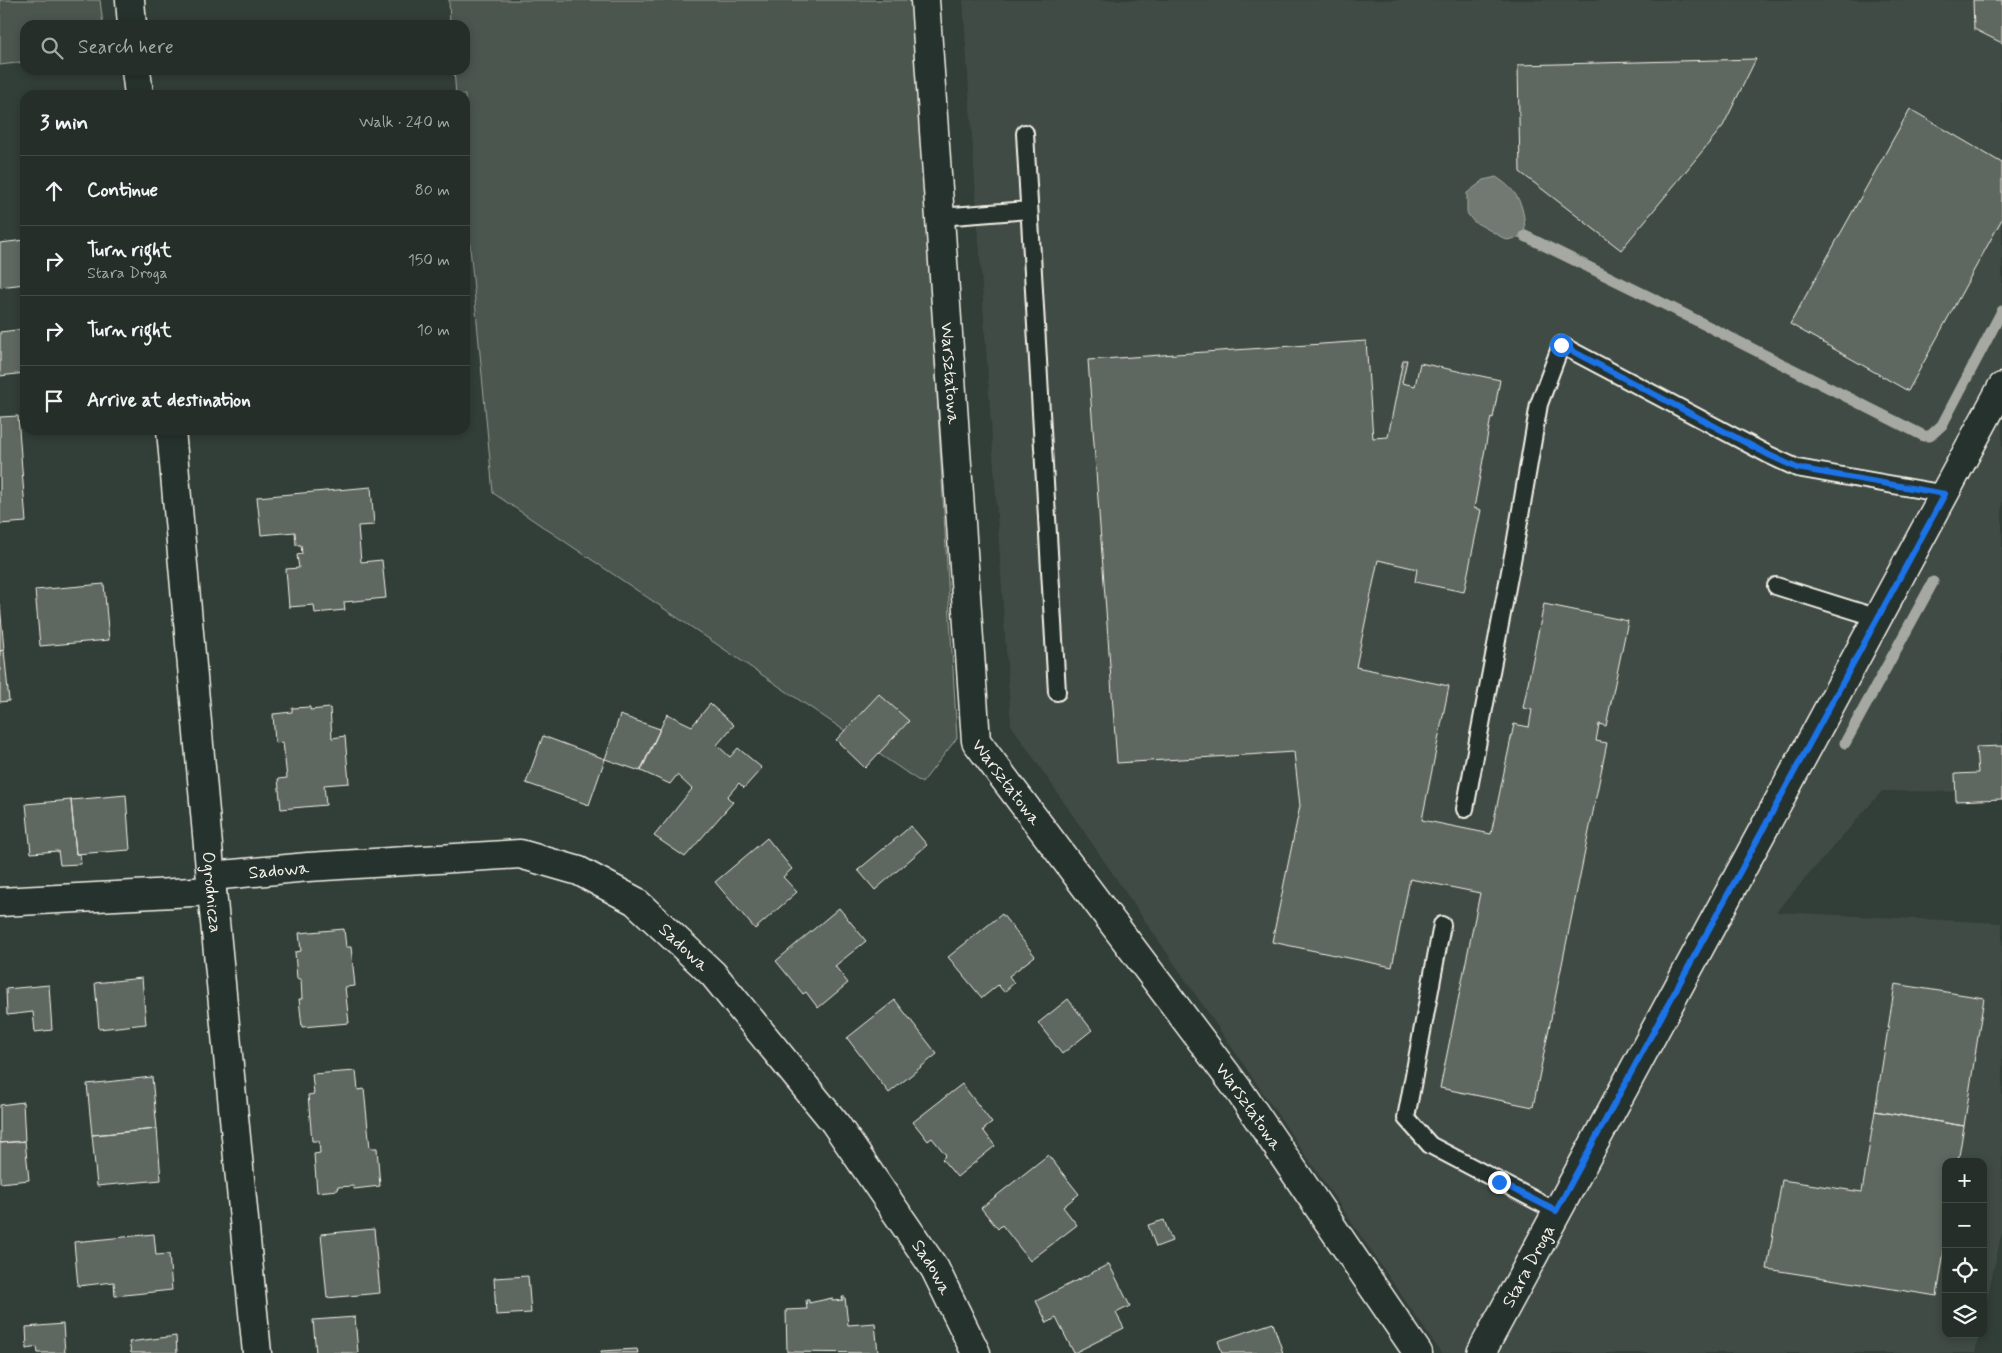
<!DOCTYPE html>
<meta charset="utf-8">
<style>
:root{--surface:#262e2a;--page:#2e3632;--text:#f1f3f6;--muted:#a4a8a8;--line:#424a47}
body{margin:0;font-family:Mynerve,sans-serif;background:var(--page);color:var(--text)}
.controls{position:absolute;right:15px;bottom:15px;display:grid;overflow:hidden;border-radius:10px;box-shadow:0 2px 8px #0003}
.controls button{width:45px;height:45px;display:grid;place-items:center;padding:0;border:0;border-bottom:1px solid var(--line);background:var(--surface);color:var(--text);font:25px sans-serif}
.stop{position:absolute;width:15px;height:15px;margin:-11px;border:4px solid #1a73e8;border-radius:50%;background:#fff}
.stop.end{background:#1a73e8;border-color:#fff;box-shadow:0 1px 5px #0008}
.list{margin:0;padding:0;list-style:none}
h2{display:flex;justify-content:space-between;align-items:center;height:65px;margin:0;padding:0 20px;font-size:21px}
h2 small{font-size:16px;font-weight:400;color:var(--muted)}
.list li{display:grid;grid-template-columns:32px 1fr auto;gap:15px;align-items:center;box-sizing:border-box;height:70px;padding:0 20px;border-top:1px solid var(--line)}
.list b{display:block;font-size:19px;white-space:nowrap}
.list p{margin:0;font-size:16px;white-space:nowrap;color:var(--muted)}
.list em{font-size:16px;font-style:normal;color:var(--muted)}
.icon{flex:none;width:28px;height:28px;fill:none;stroke:currentColor;stroke-width:2;stroke-linecap:round;stroke-linejoin:round}
.map{position:relative;flex:none;width:2002px;height:1353px;overflow:hidden}
.search{position:absolute;background:var(--surface);box-shadow:0 2px 8px #0003;left:20px;top:20px;width:450px;height:55px;display:flex;align-items:center;gap:12px;box-sizing:border-box;padding:0 18px;border-radius:15px;color:var(--muted);font-size:19px}
.panel{position:absolute;background:var(--surface);box-shadow:0 2px 8px #0003;left:20px;top:90px;width:450px;height:345px;border-radius:15px}
.map>svg:first-child{display:block}
</style>
<div class="map">
<svg width="2002" height="1353" viewBox="0 0 2002 1353">
<rect width="100%" height="100%" fill="#323e38"/>
<filter id="ink" filterUnits="userSpaceOnUse"><feTurbulence type="fractalNoise" baseFrequency=".02" numOctaves="2"/><feDisplacementMap in="SourceGraphic" scale="10" xChannelSelector="R" yChannelSelector="G"/><feConvolveMatrix kernelMatrix="1 2 1 2 8 2 1 2 1" color-interpolation-filters="sRGB"/></filter>
<g filter="url(#ink)">
<path fill="#404b44" d="M963 0H2002V792L1882 791 1776 912 2002 923V1232L1983 1316V1162H1946V1334H1979L1975 1353H1441L1011 725Z"/>
<path fill="#4c564f" stroke="#a0a49c" d="M0 0H100L103 25H25V62L0 65Z
M449 0H914L957 738 922 783 493 493 465 193V95H456L454 70H465V25H450Z"/>
<path fill="#727972" stroke="#a6a9a1" d="M1496 177C1520 192 1525 208 1525 236L1507 240 1473 221 1467 213V193L1484 180Z"/>
<g fill="none" stroke-linecap="round" stroke-linejoin="round">
<path stroke="#a6a9a1" stroke-width="11" d="M1525 236 1666 305 1924 436H1930L1942 425 2002 311
M1845 743 1933 582"/>
</g>
<path fill="#5f6861" stroke="#f4f1e8" d="M1973 0H2002V43L1974 29Z
M1756 59 1723 126 1621 250 1520 172 1518 65Z
M1910 109 2002 163V219L1908 391 1790 324Z
M25 240V284L0 287V243Z
M25 329V373L0 376V332Z
M1366 341 1373 438 1388 437 1403 360H1407L1402 383 1415 386 1420 363 1500 380 1493 418 1491 417 1474 508 1481 510 1464 592 1415 582 1417 569 1378 560 1356 667 1449 686 1422 820 1491 834 1514 724 1529 727 1532 710 1523 708 1544 604 1628 621 1606 726 1599 724 1596 741 1607 743 1533 1107 1440 1088 1480 893 1410 879 1392 967 1272 942 1300 806 1294 752 1117 763 1088 360Z
M18 416 26 522 0 524V417Z
M371 487 374 525 358 526 361 562 382 560 386 598 344 602 345 610 315 613 314 605 289 607 286 569 299 568 297 555 302 554 301 545H296L295 532 261 535 257 497Z
M104 584 109 640 40 646 35 590Z
M0 604 4 650 0 651Z
M4 650 9 701 0 702V651Z
M879 694 909 721 865 768 836 740Z
M710 704 734 725 717 745 730 757 738 748 762 768 744 788 739 783 727 797 733 802 685 857 654 836 692 789 677 775 670 784 641 771 667 714 692 726Z
M310 707V710L330 708 332 738 345 736 349 783 324 785 326 805 281 809 278 779 287 778 283 742 275 743 273 714 292 712V708Z
M620 715 660 729 640 771 605 759Z
M543 736 605 759 589 805 526 783Z
M2002 746V799L1956 801 1955 774 1978 773 1976 747Z
M126 795 130 850 76 854 71 800Z
M71 800 76 854H80L81 864 60 865 58 851 31 853 26 804Z
M911 826 927 845 875 890 858 870Z
M767 838 792 869 783 877 797 892 755 929 715 882Z
M839 908 866 941 835 966 848 983 818 1008 806 992 803 994 776 961Z
M1002 914 1035 956 1009 976 1014 983 1004 992 998 985 982 998 948 957Z
M344 929 346 947H351L355 986 345 987 349 1023 302 1027 299 999H302L301 979H297L295 952 301 951 299 933Z
M142 978 146 1024 99 1029 95 983Z
M1895 984 1984 998 1964 1126 1875 1111Z
M49 985 52 1030 35 1032 33 1012 7 1015 6 989Z
M1068 999 1092 1030 1062 1054 1038 1023Z
M895 1000 937 1054 889 1093 847 1038Z
M356 1071 358 1090 364 1089 370 1148H377L380 1186 354 1189 353 1186 337 1187 338 1190 317 1192 314 1154 320 1153 319 1141H312L308 1095 314 1094 312 1074Z
M152 1077 157 1129 92 1135 87 1084Z
M962 1084 992 1123 983 1130 995 1146 957 1177 942 1159 946 1155 932 1138 928 1141 913 1122Z
M23 1102 25 1141 0 1143V1105Z
M1875 1111 1964 1126 1958 1162H1946V1238L1937 1296 1767 1269 1782 1180 1862 1192Z
M157 1129 161 1180 97 1186 92 1135Z
M25 1141 29 1180 0 1183V1143Z
M1048 1155 1079 1194 1063 1207 1077 1225 1030 1261 1002 1225 998 1229 981 1208Z
M1164 1220 1172 1241 1156 1247 1148 1225Z
M374 1229 380 1293 327 1298 321 1234Z
M154 1234 156 1255 169 1254 172 1290 115 1296 114 1282 78 1286 74 1242Z
M1109 1264 1130 1306 1116 1313 1124 1328 1074 1353 1056 1318 1047 1323 1036 1301Z
M528 1276 531 1313 496 1315 494 1278Z
M842 1297H845L848 1325 875 1323 878 1353 787 1352 786 1310 807 1309 806 1300H809V1303L832 1298V1301L843 1300Z
M355 1317 358 1353H316L313 1320Z
M1273 1323 1283 1353H1222L1218 1341Z
M63 1324 65 1353H38L37 1347 27 1349 26 1327Z
M176 1336 177 1353H131L129 1342Z
M637 1349 638 1353H601V1351Z"/>
<g fill="none" stroke-linecap="round" stroke-linejoin="round">
<g stroke="#f4f1e8" stroke-width="20">
<path id="service" d="M1025 133 1057 692
M940 217 1029 210
M1776 586 1878 618
M1465 809 1515 545 1539 404 1561 345 1769 455 1797 468 1945 494
M1442 925 1406 1118 1430 1145 1556 1211"/>
</g>
<g stroke="#f4f1e8" stroke-width="31">
<g id="minor">
<path d="M130 0 132 25"/>
<path id="s1" d="M925 0 976 741 1240 1092 1418 1353"/>
<path d="M136 70 139 95"/>
<path id="s2" d="M171 430 212 891 257 1353"/>
<path id="s3" d="M211 876 308 867 520 854 579 871 635 901 713 974 835 1123 935 1269 976 1353"/>
<path d="M0 902 212 891"/>
<path id="s4" d="M1481 1353 2002 387"/>
</g>
</g>
<use href="#service" stroke="#26332d" stroke-width="16"/>
<use href="#minor" stroke="#26332d" stroke-width="28"/>
</g>
</g>
<g fill="none" stroke-linecap="round" stroke-linejoin="round" filter="url(#ink)">
<path stroke="#1a73e8" stroke-width="6" d="M1499 1182 1556 1211 1945 494 1797 468 1769 455 1561 345"/>
</g>
<g text-anchor="middle" stroke-width="5" stroke-linejoin="round" paint-order="stroke">
<g font-size="18" fill="#f4f1e8" stroke="#26332d">
<text dy="6" stroke="none"><textPath href="#s1" startOffset="374">Warsztatowa</textPath></text>
<text dy="6" stroke="none"><textPath href="#s1" startOffset="794">Warsztatowa</textPath></text>
<text dy="6" stroke="none"><textPath href="#s3" startOffset="68">Sadowa</textPath></text>
<text dy="6" stroke="none"><textPath href="#s2" startOffset="464">Ogrodnicza</textPath></text>
<text dy="6" stroke="none"><textPath href="#s3" startOffset="502">Sadowa</textPath></text>
<text dy="6" stroke="none"><textPath href="#s1" startOffset="1199">Warsztatowa</textPath></text>
<text dy="6" stroke="none"><textPath href="#s4" startOffset="99">Stara Droga</textPath></text>
<text dy="6" stroke="none"><textPath href="#s3" startOffset="908">Sadowa</textPath></text>
</g>
</g>
</svg>
<div class="controls">
<button>+</button>
<button>−</button>
<button><svg class="icon" aria-label="locate" viewBox="0 0 24 24"><circle cx="12" cy="12" r="6"/><path d="M12 2v4M12 18v4M2 12h4M18 12h4"/></svg></button>
<button><svg class="icon" aria-label="layers" viewBox="0 0 24 24"><path d="M12 4l9 5-9 5-9-5zM3 14l9 5 9-5"/></svg></button>
</div>
<div class="stop" style="left:1561px;top:345px"></div>
<div class="stop end" style="left:1499px;top:1182px"></div>
<div class="search"><svg class="icon" aria-label="search" viewBox="0 0 24 24"><circle cx="10" cy="10" r="6"/><path d="M15 15l6 6"/></svg>Search here</div>
<section class="panel">
<h2>3 min<small>Walk · 240 m</small></h2>
<ul class="list">
<li><svg class="icon" aria-label="ahead" viewBox="0 0 24 24"><path d="M12 20V5M6 11l6-6 6 6"/></svg><div><b>Continue</b></div><em>80 m</em></li>
<li><svg class="icon" aria-label="right" viewBox="0 0 24 24"><path d="M7 20v-9h11M14 6l5 5-5 5"/></svg><div><b>Turn right</b><p>Stara Droga</p></div><em>150 m</em></li>
<li><svg class="icon" aria-label="right" viewBox="0 0 24 24"><path d="M7 20v-9h11M14 6l5 5-5 5"/></svg><div><b>Turn right</b></div><em>10 m</em></li>
<li><svg class="icon" aria-label="arrive" viewBox="0 0 24 24"><path d="M6 21V4h12l-3 4 3 4H6"/></svg><div><b>Arrive at destination</b></div></li>
</ul>
</section>
</div>
